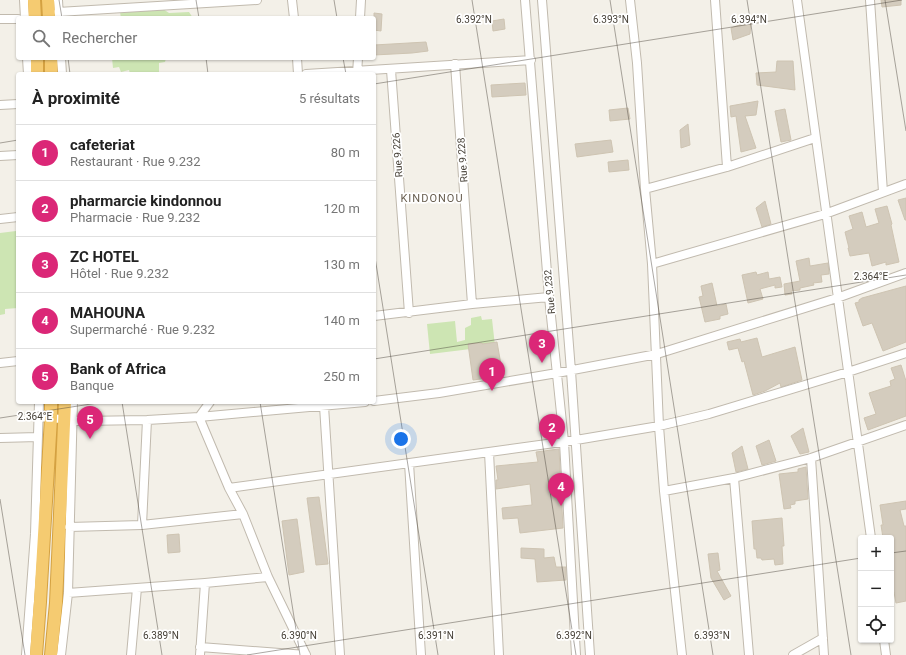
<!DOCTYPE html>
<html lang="fr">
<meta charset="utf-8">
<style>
:root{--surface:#fff;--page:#f2f2f2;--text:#222;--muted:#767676;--line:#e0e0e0;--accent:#db2777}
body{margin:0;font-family:Roboto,sans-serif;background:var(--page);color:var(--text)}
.controls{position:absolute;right:12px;bottom:12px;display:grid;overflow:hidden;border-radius:4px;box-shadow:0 1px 3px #0004}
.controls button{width:36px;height:36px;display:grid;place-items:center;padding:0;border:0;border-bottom:1px solid var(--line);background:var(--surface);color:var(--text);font:20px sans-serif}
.you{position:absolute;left:401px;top:439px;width:14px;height:14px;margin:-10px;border:3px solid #fff;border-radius:50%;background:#1a73e8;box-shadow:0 0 0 6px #1a73e833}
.badge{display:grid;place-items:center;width:26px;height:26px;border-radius:50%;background:var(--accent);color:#fff;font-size:13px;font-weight:700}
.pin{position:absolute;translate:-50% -33px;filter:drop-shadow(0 1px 2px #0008)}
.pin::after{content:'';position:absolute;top:21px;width:14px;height:12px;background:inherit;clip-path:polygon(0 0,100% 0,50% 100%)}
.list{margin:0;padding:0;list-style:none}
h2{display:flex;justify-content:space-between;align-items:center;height:52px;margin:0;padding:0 16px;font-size:17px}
h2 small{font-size:13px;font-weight:400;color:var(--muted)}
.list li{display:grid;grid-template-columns:26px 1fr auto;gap:12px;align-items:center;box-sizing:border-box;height:56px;padding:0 16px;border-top:1px solid var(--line)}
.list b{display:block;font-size:15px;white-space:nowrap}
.list p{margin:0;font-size:13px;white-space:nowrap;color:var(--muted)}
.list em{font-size:13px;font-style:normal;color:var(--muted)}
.icon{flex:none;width:22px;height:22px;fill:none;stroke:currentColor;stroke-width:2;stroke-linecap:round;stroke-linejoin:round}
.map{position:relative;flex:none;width:906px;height:655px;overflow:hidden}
.search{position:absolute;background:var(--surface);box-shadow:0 1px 3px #0004;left:16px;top:16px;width:360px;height:44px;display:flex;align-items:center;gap:10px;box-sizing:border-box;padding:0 14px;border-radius:4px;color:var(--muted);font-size:15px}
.panel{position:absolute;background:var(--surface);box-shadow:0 1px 3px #0004;left:16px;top:72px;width:360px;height:332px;border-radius:4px}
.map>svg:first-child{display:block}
</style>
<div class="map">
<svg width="906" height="655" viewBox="0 0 906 655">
<rect width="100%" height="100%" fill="#f3f0e8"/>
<path fill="#cde5b3" d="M163 9 169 13 189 12 193 18H121L120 12Z
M112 58H166L165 62 159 63V74H148L144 72 130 74 129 70 121 72 119 67 113 68Z
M16 231 18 251V308L5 309V314L0 315V233Z
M481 316 482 320 492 319 495 346 430 354 427 324 455 321 457 342 465 340V328L471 325V318Z"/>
<path fill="#d4ccbe" stroke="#cec4b2" d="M881 0H901V5L882 7Z
M374 13 382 14 381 31 374 30Z
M504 19 505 29 493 31 492 21Z
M751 21 750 34 733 40 731 28Z
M426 42 428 51 412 53 374 55V45Z
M777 61H793L795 90 757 85 756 73 776 72Z
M525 83 526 95 492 97 491 85Z
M758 101 756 115 745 116 756 148 741 152 736 116 731 117 730 106Z
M628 108 630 119 610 121 609 110Z
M785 109 791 140 781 142 775 111Z
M688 124 690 145 681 148 680 130Z
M611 140 613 152 577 157 575 144Z
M628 160 629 170 609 172 608 162Z
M906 198V220H905L898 200Z
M765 201 771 224 762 227 756 208Z
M887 206 892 224 891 225 899 262 886 265V262L872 266 869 253 850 256 848 248H849L845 232 853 229 849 216 862 212 866 227 879 223 875 209Z
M809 258 810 266 828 263 829 274 821 275 822 282 813 283 814 285 800 288V290L791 291 792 294 785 295 784 284 800 281 796 261Z
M756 272 757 275 768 272 769 279 780 277 782 287 775 288V285L760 289 763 299 748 303 742 275Z
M712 283 717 306 726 304 728 314 720 316V319L705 322 699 297 703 296 701 286Z
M906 286V342L883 351 872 323 863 326 855 303 859 302V300L862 298Z
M757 338 762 357 795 347 802 380 781 387 780 383 765 391 753 395 744 361 742 362 738 348 729 350 727 342 740 339 741 342Z
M497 342 503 376 473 380 468 344 482 343V344Z
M901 365 906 381V416L868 430 864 418 876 414 869 393 891 386 890 381 895 379 891 368Z
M803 428 809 452 800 454 791 436Z
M769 440 776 461 762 465 756 446Z
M742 446 748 469 736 472 732 453Z
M559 449 563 528 520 533 518 518 503 519 502 508 532 505 530 484 496 489V480H498L496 466 538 462 536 452Z
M806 467 808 499 795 501V504L790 505 791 508 784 509 779 474 798 472V469Z
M319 497 328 564 316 565 307 498Z
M906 501V509L900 510 904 526H906V601L896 603 894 592H892L891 584V580H893L891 566V538H883L881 525H883L880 505Z
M782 518 784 546H782L783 564 775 565 774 559 762 560 761 558H757L756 549H754L752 521Z
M297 519 304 572 289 575 282 521Z
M179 534 180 552 168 553 167 535Z
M521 548 544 549V558L554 557 556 567H566V580L537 582 535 559 521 558Z
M718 553 720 570 717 571 731 596 724 600 711 578 708 554Z"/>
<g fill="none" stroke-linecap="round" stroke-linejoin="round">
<g stroke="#c1baae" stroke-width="10">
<path id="minor" d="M24 0 25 18
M58 0 59 18
M292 0 294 18
M525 0 549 297 564 442 576 655
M542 0 571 371 590 655
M630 0 637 63 645 189 652 264 659 426 664 491 682 655
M715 0 727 167
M797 0 871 538
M870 0 883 192
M58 12 257 0
M360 18 361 0
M0 19H18
M27 58 28 74
M61 58 62 74
M297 58 298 74
M455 64 472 304
M391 70 409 313
M306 74 531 60
M357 74 358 58
M0 105 18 104
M0 156 18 155
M645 189 727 167 815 138
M0 219 18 217
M652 264 825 214 906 184
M374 316 472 304 549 297
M0 363 18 361
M374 401 439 393 557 373 657 354 837 298 906 273
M210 402 199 417 229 488 243 514 268 577 306 655
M324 406 340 655
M40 417 81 421 147 420 199 417 365 402
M0 438 38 437
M489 452 499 655
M811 458 824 655
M409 463 421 655
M734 478 749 655
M229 488 576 440 659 426 709 414 848 372 906 353
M664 491 734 478 811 458 906 425
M142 525 147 420
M69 527 142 525 243 514
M68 593 205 583 268 577
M884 640 886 655
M200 647 306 655
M26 655 35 534 39 402
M61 655 68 593 73 402
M131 655 137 588
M200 655 205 583
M793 655 823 638"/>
</g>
<g stroke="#d4a141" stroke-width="14">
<path id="highway" d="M34 0 35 18
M48 0 49 18
M37 58V74
M51 58V74
M36 655 40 602 51 418V402
M51 655 56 603 65 402"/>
</g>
<use href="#minor" stroke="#fff" stroke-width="8"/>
<use href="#highway" stroke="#f5cb71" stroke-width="12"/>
</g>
<path fill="none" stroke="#464037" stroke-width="1" stroke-opacity="0.45" d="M59 0 62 18M196 0 199 18M334 0 337 18M472 0 576 655M610 0 713 655M747 0 851 655M885 0 906 131M68 58 70 74M206 58 208 74M343 58 346 74M374 84 902 0M0 143 18 140M374 251 438 655M374 359 906 275M122 402 162 655M260 402 300 655M0 418 104 402M0 499 25 655M891 553 906 551M247 655 861 558"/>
<g text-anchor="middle" stroke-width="3.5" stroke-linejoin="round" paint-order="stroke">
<g font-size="10" fill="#464037" stroke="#fff">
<text transform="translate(397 155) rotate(-94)" y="4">Rue 9.226</text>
<text transform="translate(462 160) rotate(-94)" y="4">Rue 9.228</text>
<text transform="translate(549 292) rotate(-95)" y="4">Rue 9.232</text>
</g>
<g font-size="11" letter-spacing="1" fill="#685e4f" stroke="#fff">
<text x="432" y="202">KINDONOU</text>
</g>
</g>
<g font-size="10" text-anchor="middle" fill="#464037" stroke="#fff" stroke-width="3.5" stroke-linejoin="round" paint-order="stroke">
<text x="474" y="23">6.392°N</text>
<text x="611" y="23">6.393°N</text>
<text x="749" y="23">6.394°N</text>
<text x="871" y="280">2.364°E</text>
<text x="35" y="420">2.364°E</text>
<text x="161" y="639">6.389°N</text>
<text x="299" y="639">6.390°N</text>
<text x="436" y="639">6.391°N</text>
<text x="574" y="639">6.392°N</text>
<text x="712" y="639">6.393°N</text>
</g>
</svg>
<div class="controls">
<button>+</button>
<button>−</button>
<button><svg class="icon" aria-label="locate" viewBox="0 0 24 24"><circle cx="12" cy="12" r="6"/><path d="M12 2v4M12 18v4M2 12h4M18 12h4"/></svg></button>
</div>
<div class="you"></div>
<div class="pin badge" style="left:492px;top:391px">1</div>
<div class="pin badge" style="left:552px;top:447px">2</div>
<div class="pin badge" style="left:542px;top:363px">3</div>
<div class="pin badge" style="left:561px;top:506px">4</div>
<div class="pin badge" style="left:90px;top:439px">5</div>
<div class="search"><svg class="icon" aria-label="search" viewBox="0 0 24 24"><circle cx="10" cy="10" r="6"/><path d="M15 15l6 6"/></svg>Rechercher</div>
<section class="panel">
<h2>À proximité<small>5 résultats</small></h2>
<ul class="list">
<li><span class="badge">1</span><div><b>cafeteriat</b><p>Restaurant · Rue 9.232</p></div><em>80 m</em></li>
<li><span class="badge">2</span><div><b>pharmarcie kindonnou</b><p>Pharmacie · Rue 9.232</p></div><em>120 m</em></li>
<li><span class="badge">3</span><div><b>ZC HOTEL</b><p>Hôtel · Rue 9.232</p></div><em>130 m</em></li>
<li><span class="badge">4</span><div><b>MAHOUNA</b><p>Supermarché · Rue 9.232</p></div><em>140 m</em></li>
<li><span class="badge">5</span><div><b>Bank of Africa</b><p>Banque</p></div><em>250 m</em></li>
</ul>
</section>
</div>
